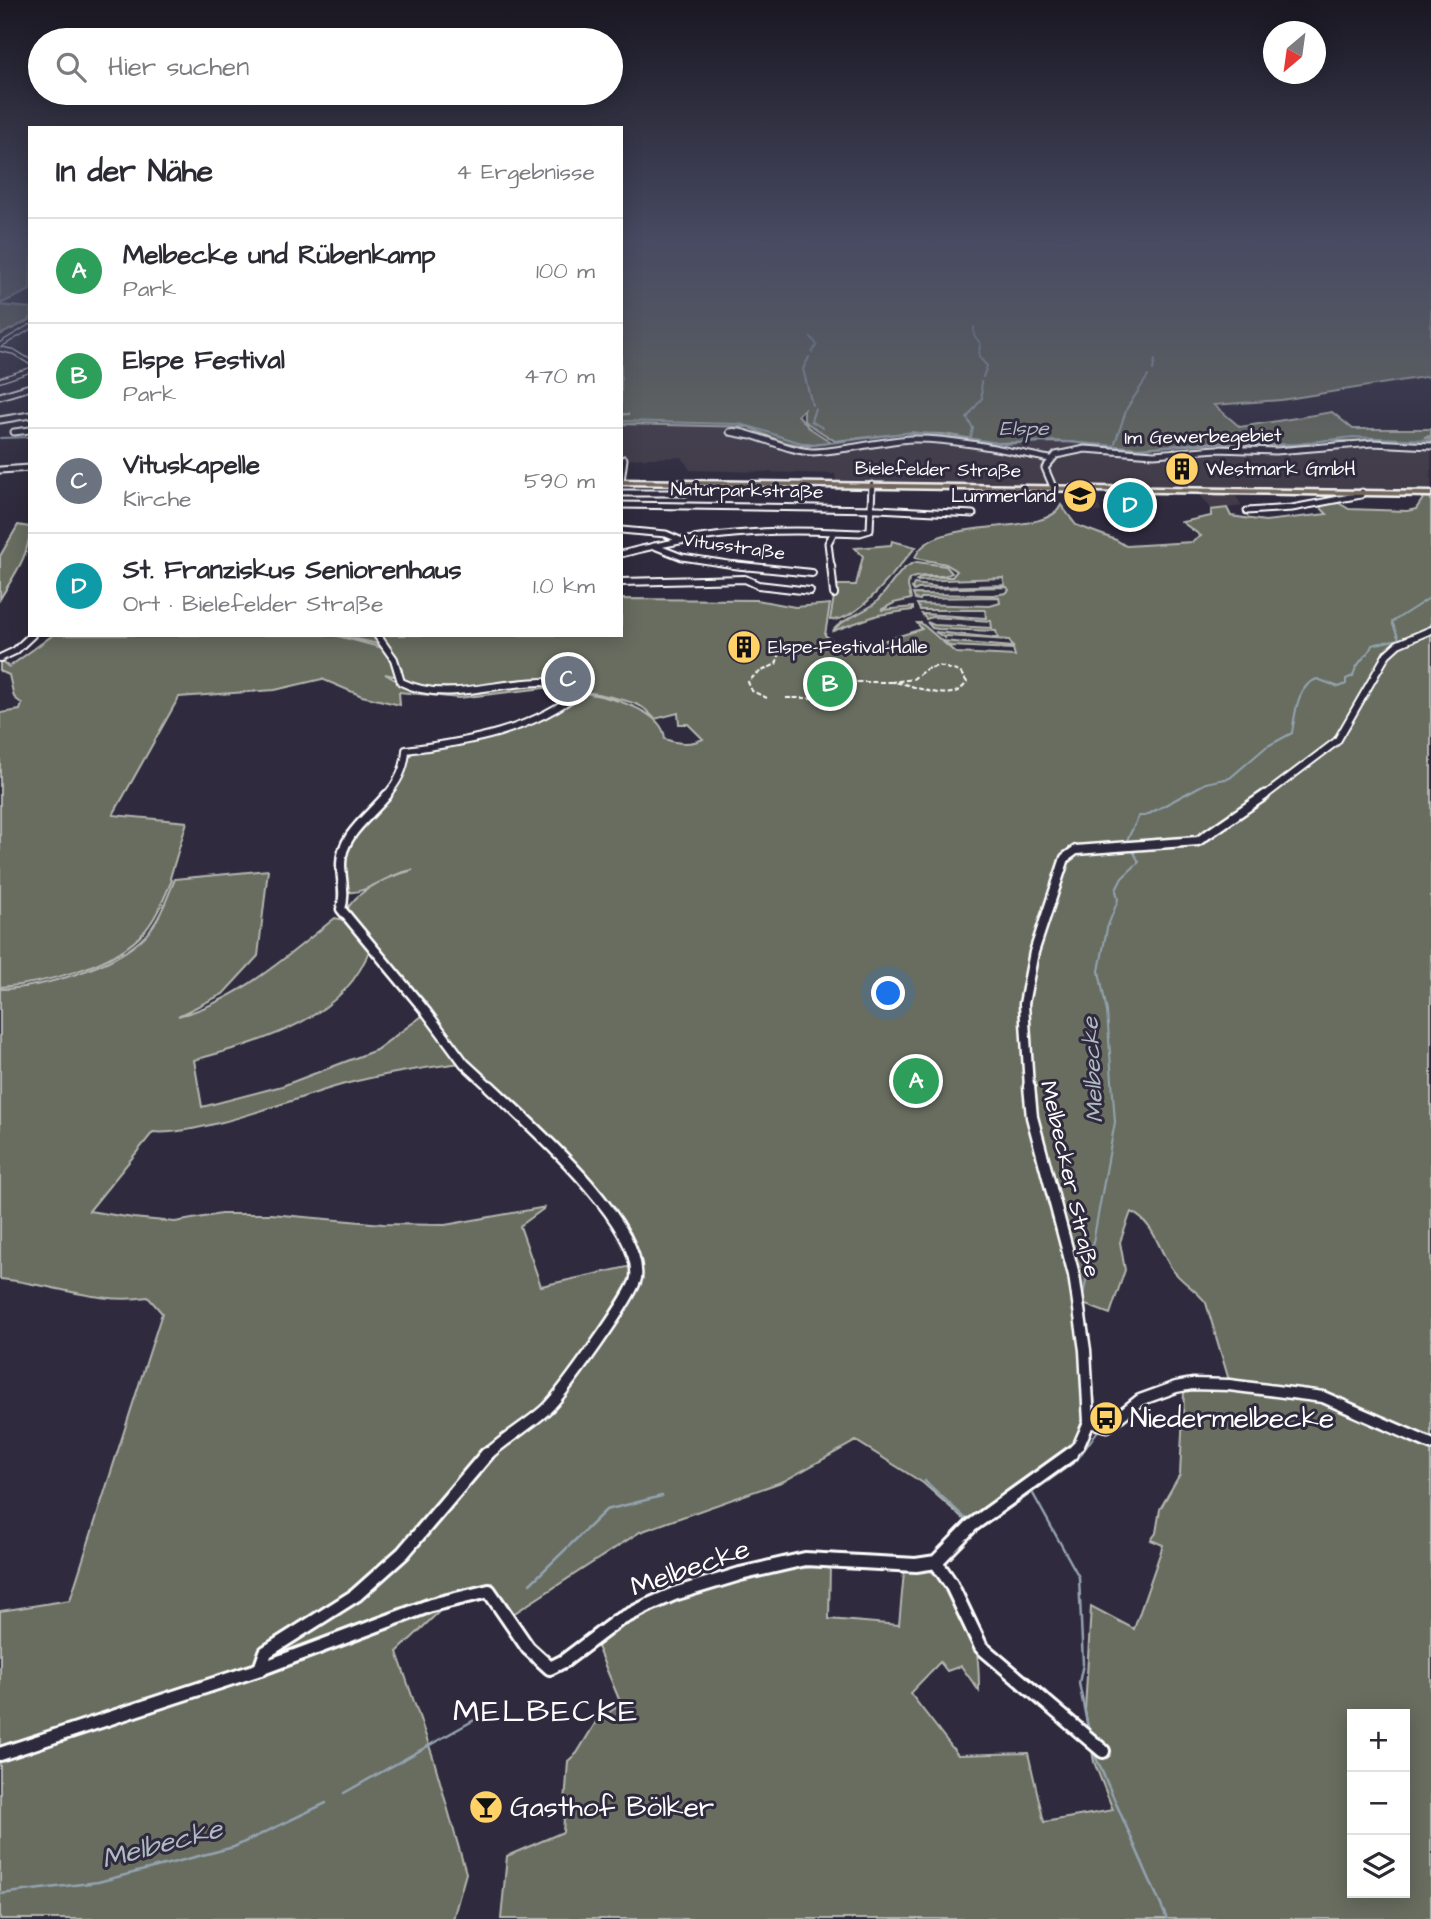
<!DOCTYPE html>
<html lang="de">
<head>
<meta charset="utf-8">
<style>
  :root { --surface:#fff; --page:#f7f7f7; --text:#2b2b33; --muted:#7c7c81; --line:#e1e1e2; --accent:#2563eb }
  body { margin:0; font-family:"Architects Daughter",sans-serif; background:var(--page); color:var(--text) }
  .controls { position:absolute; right:21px; bottom:21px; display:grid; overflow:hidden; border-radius:0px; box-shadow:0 4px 18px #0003 }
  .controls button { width:63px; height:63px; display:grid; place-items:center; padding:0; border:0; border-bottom:2px solid var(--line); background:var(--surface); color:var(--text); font:35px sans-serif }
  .compass { position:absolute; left:1263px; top:21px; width:63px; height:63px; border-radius:50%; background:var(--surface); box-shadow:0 4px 18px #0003; rotate:209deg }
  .you { position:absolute; left:889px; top:994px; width:24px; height:24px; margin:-18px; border:5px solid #fff; border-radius:50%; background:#1a73e8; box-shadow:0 0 0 10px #1a73e833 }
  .badge { display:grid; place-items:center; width:46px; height:46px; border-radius:50%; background:var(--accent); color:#fff; font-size:23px; font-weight:700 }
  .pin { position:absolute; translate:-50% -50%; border:4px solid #fff; box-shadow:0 2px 7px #0006 }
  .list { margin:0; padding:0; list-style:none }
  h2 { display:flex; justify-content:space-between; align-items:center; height:91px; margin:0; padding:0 28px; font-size:30px }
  h2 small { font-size:23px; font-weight:400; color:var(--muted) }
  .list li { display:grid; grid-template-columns:46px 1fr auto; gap:21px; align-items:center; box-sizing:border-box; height:105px; padding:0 28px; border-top:2px solid var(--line) }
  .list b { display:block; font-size:26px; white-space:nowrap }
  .list p { margin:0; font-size:23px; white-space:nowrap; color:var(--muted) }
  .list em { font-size:23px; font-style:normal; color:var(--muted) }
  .icon { flex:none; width:38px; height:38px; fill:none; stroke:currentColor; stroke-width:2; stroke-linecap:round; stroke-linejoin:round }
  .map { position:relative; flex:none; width:1431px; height:1919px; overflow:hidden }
  .search { position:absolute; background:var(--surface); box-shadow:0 4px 18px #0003; left:28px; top:28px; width:595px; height:77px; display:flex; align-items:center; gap:18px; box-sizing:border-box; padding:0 24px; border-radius:38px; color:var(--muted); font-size:26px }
  .panel { position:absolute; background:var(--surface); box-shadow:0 4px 18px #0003; left:28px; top:126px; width:595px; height:511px; border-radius:0px }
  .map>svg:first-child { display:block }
  .built { fill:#423a47 }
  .green { fill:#676d60; stroke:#b3b6b0; stroke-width:2; fill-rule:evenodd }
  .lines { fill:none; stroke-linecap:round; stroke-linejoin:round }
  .stream-far1 { stroke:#95a3b0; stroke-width:2 }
  .stream { stroke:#95a3b0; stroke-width:2.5 }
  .minor-far5-casing { stroke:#fff; stroke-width:6 }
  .minor-far4-casing { stroke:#fff; stroke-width:9 }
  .minor-far3-casing { stroke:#fff; stroke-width:10 }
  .minor-far2-casing { stroke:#fff; stroke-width:13 }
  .minor-far1-casing { stroke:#fff; stroke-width:15 }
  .minor-casing { stroke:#fff; stroke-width:18 }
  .major-casing { stroke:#fff; stroke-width:5 }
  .minor-far5 { stroke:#2f2a3d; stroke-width:3.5 }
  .minor-far4 { stroke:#2f2a3d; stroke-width:5 }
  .minor-far3 { stroke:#2f2a3d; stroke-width:6 }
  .minor-far2 { stroke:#2f2a3d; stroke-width:8 }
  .minor-far1 { stroke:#2f2a3d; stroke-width:10 }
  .minor { stroke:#2f2a3d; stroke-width:12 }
  .major { fill:#76695c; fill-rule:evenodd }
  .rail { stroke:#fff; stroke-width:2; stroke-dasharray:5 2.5; stroke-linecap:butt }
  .labels { text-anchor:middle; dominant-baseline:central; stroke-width:6; stroke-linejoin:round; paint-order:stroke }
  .far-street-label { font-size:19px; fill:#fff; stroke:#2f2a3d }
  .far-poi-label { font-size:19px; fill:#fff; stroke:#2f2a3d; text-anchor:start }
  .far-water-label { font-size:21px; font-style:italic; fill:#b0bac4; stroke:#2f2a3d }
  .street-label { font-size:23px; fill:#fff; stroke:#2f2a3d }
  .water-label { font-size:24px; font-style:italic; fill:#b0bac4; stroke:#2f2a3d }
  .near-poi-label { font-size:28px; fill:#fff; stroke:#2f2a3d; text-anchor:start }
  .near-street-label { font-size:28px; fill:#fff; stroke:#2f2a3d }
  .near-water-label { font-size:28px; font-style:italic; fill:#b0bac4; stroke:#2f2a3d }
  .near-quarter-label { font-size:32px; letter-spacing:2px; fill:#fff; stroke:#2f2a3d }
</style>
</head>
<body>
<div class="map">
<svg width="1431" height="1919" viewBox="0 0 1431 1919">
  <rect width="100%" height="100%" fill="#2f2a3d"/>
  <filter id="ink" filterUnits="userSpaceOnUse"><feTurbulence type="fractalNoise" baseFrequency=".0143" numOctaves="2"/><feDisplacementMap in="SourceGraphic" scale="14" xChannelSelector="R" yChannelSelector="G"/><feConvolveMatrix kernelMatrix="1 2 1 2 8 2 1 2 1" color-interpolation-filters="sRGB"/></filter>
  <g filter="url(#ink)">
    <!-- built -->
    <g class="built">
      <polygon points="621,424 749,427 781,442 808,446 904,433 943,434 997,443 1071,442 1121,449 1219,443 1237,446 1295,445 1327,440 1431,445 1431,491 1061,485 1046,481 1045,485 836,482 835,474 690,470 682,457 621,459"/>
      <polygon points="1063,491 1094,491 1101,512 1077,511 1066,502"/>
      <polygon points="1198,492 1234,493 1242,506 1211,510"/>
    </g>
    <!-- green -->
    <g class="green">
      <polygon points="0,240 30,240 30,290 0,304"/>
      <polygon points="621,240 1363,240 1357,246 1364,240 1431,240 1431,376 1281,400 1214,405 1240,427 1332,412 1353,429 1431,429 1431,436 1424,437 1431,438 1431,445 1327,440 1295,445 1237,446 1219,443 1121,449 1071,442 997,443 943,434 904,433 835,441 804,421 804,409 798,415 808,427 831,442 808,446 781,442 749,427 621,424 621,415 629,414 621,414"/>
      <polygon points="0,305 30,308 30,320 0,335"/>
      <path d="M 1424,497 L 1431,498 L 1431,1919 L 501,1919 L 507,1856 L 563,1832 L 568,1761 L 577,1753 L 596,1722 L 621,1704 L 595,1642 L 645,1609 L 763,1573 L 830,1565 L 829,1619 L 899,1625 L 904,1572 C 939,1551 968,1617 975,1643 C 979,1658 979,1675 979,1691 L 961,1666 L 947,1671 L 940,1662 L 910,1693 L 958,1755 L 1028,1753 L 1044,1822 L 1113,1810 L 1094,1762 L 1085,1710 L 1091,1606 L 1134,1629 L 1163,1545 L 1151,1540 L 1156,1533 L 1160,1509 L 1180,1474 L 1184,1392 L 1187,1388 L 1231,1387 L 1206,1303 C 1197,1290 1181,1282 1172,1269 C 1158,1249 1155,1223 1131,1212 L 1120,1242 L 1125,1270 L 1110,1314 L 1075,1301 C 1079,1329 1092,1407 1082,1431 C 1071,1458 1008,1496 983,1514 L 975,1514 L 967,1522 L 923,1483 L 856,1441 L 784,1481 L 640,1532 L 513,1614 C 503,1595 498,1587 476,1587 L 288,1654 L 0,1750 L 0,1611 L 70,1600 L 162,1313 L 148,1297 C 98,1305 49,1283 0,1279 L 0,989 C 42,988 115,967 145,936 C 160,920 167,898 175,879 L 268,870 L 258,956 L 223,994 L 178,1016 C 239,1001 288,955 335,918 L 349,921 L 370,948 C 346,1020 259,1042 194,1060 L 202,1107 L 282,1086 L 376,1050 L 425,1014 L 461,1063 C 422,1068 383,1074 345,1084 C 297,1097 198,1137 153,1132 L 89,1211 L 133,1218 L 175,1222 L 221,1214 L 271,1214 L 383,1224 L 445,1225 L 546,1207 L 520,1226 L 541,1286 L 632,1266 L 630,1293 L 550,1402 L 493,1454 L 533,1425 L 624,1311 L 637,1286 L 637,1258 L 602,1199 L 464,1063 L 346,912 C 356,889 391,876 413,870 C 390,872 365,895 348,892 L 345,886 L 345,849 L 405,770 L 409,757 L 413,752 L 456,745 L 563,707 L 582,693 C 605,695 664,710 665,739 C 678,744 690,745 703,739 L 688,724 L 679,724 L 678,713 L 655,719 C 651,715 647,710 642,707 C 632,701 584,689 576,693 L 561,686 L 459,698 L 399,692 L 400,705 L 362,696 L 322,679 L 275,690 L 179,697 L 113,815 L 187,822 L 170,878 L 172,880 C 164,898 157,917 144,932 C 115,966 43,984 0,987 L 0,713 L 20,710 L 22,704 L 14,697 L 9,675 L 0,671 L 0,660 L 9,667 L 53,635 L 334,635 L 383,648 L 389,655 L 396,673 L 394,676 L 385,674 C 417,696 455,689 492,687 L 419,687 L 401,679 L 402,670 L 386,646 L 340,635 L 621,635 L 621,599 L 757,600 L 795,607 L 830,604 L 825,635 L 847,652 L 922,629 L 917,623 L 921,623 L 956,653 L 1015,656 L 1013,649 L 950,646 L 943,641 L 1013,647 L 1009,640 L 946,636 L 945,638 L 935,632 L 998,638 L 996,631 L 938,629 L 932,628 L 927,622 L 934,625 L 992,628 L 991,621 L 932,617 L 926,619 L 922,614 L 986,618 L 985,610 L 920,610 L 917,604 L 990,606 L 1000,603 L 999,597 L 921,598 L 920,600 L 915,599 L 913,594 L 993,595 L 1006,593 L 1009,590 L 1007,587 L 918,589 L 914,591 L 912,588 L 914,584 L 939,587 L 1005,585 L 1003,578 L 915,581 L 922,577 L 952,577 L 957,571 L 946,564 L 915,558 C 931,513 1047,539 1061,505 L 1076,525 L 1116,540 L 1126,546 L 1192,542 L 1201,536 L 1182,522 L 1211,516 L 1211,510 L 1227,508 L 1231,516 L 1265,521 L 1327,514 L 1319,506 L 1337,502 L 1349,509 L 1407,511 L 1416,509 ZM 1352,1714 L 1405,1714 L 1405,1893 L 1352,1893 Z"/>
      <path d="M 18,525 L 30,527 C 30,555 14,575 0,599 L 0,556 Z"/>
      <path d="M 892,541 L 916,547 C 896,568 861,621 830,620 L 836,585 L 856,585 L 863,556 L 855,548 L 891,545 Z"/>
      <path d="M 917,562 L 946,566 L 952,573 C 940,580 923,572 909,579 L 908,586 L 911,599 L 894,603 L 881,610 L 913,607 L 913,610 L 878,615 L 833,631 C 838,621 863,613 874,604 C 888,593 899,565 917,562 Z"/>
      <polygon points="446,1605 397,1652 433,1757 466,1873 453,1919 0,1919 0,1758"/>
    </g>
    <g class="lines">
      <!-- stream-far1 -->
      <g class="stream-far1">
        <polyline points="0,242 22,240"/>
        <polyline points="974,327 974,335 980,343 979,357 987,366 983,377"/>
        <polyline points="811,337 817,345 812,352"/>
        <polyline points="809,357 803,369 812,405"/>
        <polyline points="1153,370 1155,360"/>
        <polyline points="815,408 811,421 823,428"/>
        <path d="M 621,421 L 738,424 C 765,428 788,443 815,445 L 912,432 L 1005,444 L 1055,441 L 1143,448 L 1212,442 L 1238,445 L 1299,444 L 1352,437 L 1431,440"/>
        <polyline points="971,437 973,428 967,418 982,398 981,382"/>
        <polyline points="0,438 30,437"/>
        <polyline points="1115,443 1127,408 1148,376"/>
        <path d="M 1126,842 L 1139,816 L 1145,816 L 1206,783 L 1230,778 L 1266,747 L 1292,733 C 1295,715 1297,685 1317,679 L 1339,687 L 1346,684 L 1346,679 L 1353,676 C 1357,659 1369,656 1372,645 L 1399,639 L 1392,622 L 1431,597"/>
        <polyline points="1083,1297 1115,1122 1107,1012 1099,971 1107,928 1118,900 1116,890 1122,878 1139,862 1133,851"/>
        <polyline points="1085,1312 1089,1343"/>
        <polyline points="1090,1356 1096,1414"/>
        <polyline points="1080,1456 1097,1432"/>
      </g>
      <!-- stream -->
      <g class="stream">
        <polyline points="925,1481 967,1520"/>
        <polyline points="1032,1492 1079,1577 1083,1664 1079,1683 1088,1728"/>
        <polyline points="986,1525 1076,1461 1081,1454"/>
        <polyline points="530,1584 606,1510 662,1496"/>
        <polyline points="1093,1751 1167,1919"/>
        <polyline points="344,1793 485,1714"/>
        <polyline points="0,1894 98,1882 234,1847 326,1803"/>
      </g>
      <!-- minor-far5 casing -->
      <g class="minor-far5-casing">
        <g id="minor-far5">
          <polyline points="0,345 30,327"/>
          <polyline points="0,349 14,352 30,362"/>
          <polyline points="0,380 30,370"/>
        </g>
      </g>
      <!-- minor-far4 casing -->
      <g class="minor-far4-casing">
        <g id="minor-far4">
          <polyline points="0,396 30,387"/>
          <polyline points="0,420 30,415"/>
          <polyline points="14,432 30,430"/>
          <path d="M 751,436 L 730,432 C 746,428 787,452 812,452 C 845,451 879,441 912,439 C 953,438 1010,451 1050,459"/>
          <polyline points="0,470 30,468"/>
          <polyline points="621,481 624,459"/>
          <polyline points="1053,487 1045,468 1056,455 1085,449 1154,454 1217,449 1276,451 1373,443 1431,446"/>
          <polyline points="621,493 685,493"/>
          <polyline points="621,505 878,509 973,514"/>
          <polyline points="1247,511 1292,508 1361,495 1362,492"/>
          <polyline points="621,530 666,534 680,540"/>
          <polyline points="654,546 682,557 748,567"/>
          <path d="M 621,554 C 692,535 761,528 834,532"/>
          <polyline points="831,567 828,543 834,532 860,533 870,530 872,485"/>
        </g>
      </g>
      <!-- minor-far3 casing -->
      <g class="minor-far3-casing">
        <g id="minor-far3">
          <polyline points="733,565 812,573"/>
          <polyline points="831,565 834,594"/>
          <polyline points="621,582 745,579 758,585 810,591"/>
          <path d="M 377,635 L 394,659 L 401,682 C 457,710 525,665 582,690 C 533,731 468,742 406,750 C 405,769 398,782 385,797"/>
          <polyline points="0,658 15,651 32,635"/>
          <polyline points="1263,797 1337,741 1387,654 1398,644 1431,630"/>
        </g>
      </g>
      <!-- minor-far2 casing -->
      <g class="minor-far2-casing">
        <g id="minor-far2">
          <path d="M 387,795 C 370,816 341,835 341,864 C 341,880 346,894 341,909 L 427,1013 L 464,1063 L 491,1088"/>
          <polyline points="1029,1088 1024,1004 1034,952 1065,858 1076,850 1198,841 1265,795"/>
        </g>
      </g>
      <!-- minor-far1 casing -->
      <g class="minor-far1-casing">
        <g id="minor-far1">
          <polyline points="1029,1086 1032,1117 1074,1275 1085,1350 1089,1422 1079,1445 1068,1456"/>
          <polyline points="1089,1422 1107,1426 1140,1400 1176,1387 1192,1384 1229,1385 1323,1397 1431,1444"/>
          <path d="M 486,1456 C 504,1439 527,1426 545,1410 C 560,1397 634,1294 636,1278 C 643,1223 527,1122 489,1086"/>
        </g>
      </g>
      <!-- minor casing -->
      <g class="minor-casing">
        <g id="minor">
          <polyline points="936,1562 951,1584 981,1647 1103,1751"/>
          <polyline points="260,1669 266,1652 356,1595 403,1553 487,1454"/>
          <polyline points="0,1754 260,1669 431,1605 489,1591 528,1648 550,1668 564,1661 617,1621 651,1604 674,1594 740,1574 805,1559 916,1565 936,1562 971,1526 1071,1454"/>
        </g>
      </g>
      <!-- major casing -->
      <g class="major-casing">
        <polygon id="major" points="621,480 1431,492 1431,496 621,484"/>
      </g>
      <!-- minor-far5 -->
      <use href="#minor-far5" class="minor-far5"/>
      <!-- minor-far4 -->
      <use href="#minor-far4" class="minor-far4"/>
      <!-- minor-far3 -->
      <use href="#minor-far3" class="minor-far3"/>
      <!-- minor-far2 -->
      <use href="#minor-far2" class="minor-far2"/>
      <!-- minor-far1 -->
      <use href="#minor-far1" class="minor-far1"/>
      <!-- minor -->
      <use href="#minor" class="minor"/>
      <!-- major -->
      <use href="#major" class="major"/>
      <!-- rail -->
      <g class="rail">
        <path d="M 939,666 L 960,672 L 967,682 C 951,707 917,684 892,682 L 913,679 L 926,669 Z"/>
        <polyline points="767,698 752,691 748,682 756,674 776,664 779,656 776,651"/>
        <polyline points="786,698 827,698 853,682 892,682"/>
      </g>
    </g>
  </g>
  <!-- sky -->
  <linearGradient id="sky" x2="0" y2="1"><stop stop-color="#1a1722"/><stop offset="0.47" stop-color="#474a62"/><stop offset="1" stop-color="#474a62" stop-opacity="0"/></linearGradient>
  <rect width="1431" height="509" fill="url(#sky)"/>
  <!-- icons -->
  <defs>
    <g id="building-disc" transform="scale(1.75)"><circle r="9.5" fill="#ffd166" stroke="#2f2a3d"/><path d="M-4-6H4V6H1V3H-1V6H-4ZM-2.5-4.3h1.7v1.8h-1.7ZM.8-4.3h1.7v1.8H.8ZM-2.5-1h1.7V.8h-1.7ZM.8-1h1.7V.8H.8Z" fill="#111"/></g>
    <g id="school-disc" transform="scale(1.75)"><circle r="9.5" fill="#ffd166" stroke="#2f2a3d"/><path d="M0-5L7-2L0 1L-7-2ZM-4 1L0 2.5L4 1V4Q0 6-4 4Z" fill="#111"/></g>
    <g id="bus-disc" transform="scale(1.75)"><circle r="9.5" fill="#ffd166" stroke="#2f2a3d"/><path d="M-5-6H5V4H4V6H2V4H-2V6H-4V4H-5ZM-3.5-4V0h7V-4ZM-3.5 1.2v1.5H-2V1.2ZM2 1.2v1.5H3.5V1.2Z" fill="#111"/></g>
    <g id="bar-disc" transform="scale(1.75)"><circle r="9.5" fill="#ffd166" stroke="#2f2a3d"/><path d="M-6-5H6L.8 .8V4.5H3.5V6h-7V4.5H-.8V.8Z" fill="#111"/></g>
  </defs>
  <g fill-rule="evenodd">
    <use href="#building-disc" x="1182" y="469"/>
    <use href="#school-disc" x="1080" y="496"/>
    <use href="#building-disc" x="744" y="647"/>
    <use href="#bus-disc" x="1106" y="1418"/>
    <use href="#bar-disc" x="486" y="1807"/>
  </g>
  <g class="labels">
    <!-- far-street labels -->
    <g class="far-street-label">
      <text transform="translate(1203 437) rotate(-1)">Im Gewerbegebiet</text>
      <text transform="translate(938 470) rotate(1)">Bielefelder Straße</text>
      <text transform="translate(747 491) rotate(1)">Naturparkstraße</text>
      <text transform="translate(734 547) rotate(8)">Vitusstraße</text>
    </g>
    <!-- far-poi labels -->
    <g class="far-poi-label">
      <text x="1206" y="469">Westmark GmbH</text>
      <text x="1056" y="496" text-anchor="end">Lummerland</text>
      <text x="768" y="647">Elspe-Festival-Halle</text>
    </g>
    <!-- far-water labels -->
    <g class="far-water-label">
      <text x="1024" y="428">Elspe</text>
    </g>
    <!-- street labels -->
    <g class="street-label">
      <text transform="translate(1070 1179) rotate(77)">Melbecker Straße</text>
    </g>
    <!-- water labels -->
    <g class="water-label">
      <text transform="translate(1093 1070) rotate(-93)">Melbecke</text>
    </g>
    <!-- near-poi labels -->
    <g class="near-poi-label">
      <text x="1130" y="1418">Niedermelbecke</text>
      <text x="510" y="1807">Gasthof Bölker</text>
    </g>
    <!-- near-street labels -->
    <g class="near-street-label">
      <text transform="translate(690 1568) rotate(-19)">Melbecke</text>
    </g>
    <!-- near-water labels -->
    <g class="near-water-label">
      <text transform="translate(162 1844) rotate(-15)">Melbecke</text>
    </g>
    <!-- near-quarter labels -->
    <g class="near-quarter-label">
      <text x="546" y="1711">MELBECKE</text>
    </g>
  </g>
</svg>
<div class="controls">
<button>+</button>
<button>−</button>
<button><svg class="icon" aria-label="layers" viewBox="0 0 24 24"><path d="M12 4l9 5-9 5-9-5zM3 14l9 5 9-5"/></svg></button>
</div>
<svg class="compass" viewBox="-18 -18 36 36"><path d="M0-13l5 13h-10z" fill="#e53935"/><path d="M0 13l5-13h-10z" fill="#7c7c81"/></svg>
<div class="you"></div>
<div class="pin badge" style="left:916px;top:1081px;background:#2e9e5b">A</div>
<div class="pin badge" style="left:830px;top:684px;background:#2e9e5b">B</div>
<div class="pin badge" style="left:568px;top:679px;background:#6b7280">C</div>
<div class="pin badge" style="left:1130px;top:505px;background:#0f9aa8">D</div>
<div class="search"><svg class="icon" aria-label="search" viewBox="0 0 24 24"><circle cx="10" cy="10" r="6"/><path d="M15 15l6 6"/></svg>Hier suchen</div>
<section class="panel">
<h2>In der Nähe<small>4 Ergebnisse</small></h2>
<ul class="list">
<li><span class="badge" style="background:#2e9e5b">A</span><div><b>Melbecke und Rübenkamp</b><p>Park</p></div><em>100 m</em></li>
<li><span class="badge" style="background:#2e9e5b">B</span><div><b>Elspe Festival</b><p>Park</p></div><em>470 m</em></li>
<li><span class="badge" style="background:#6b7280">C</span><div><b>Vituskapelle</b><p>Kirche</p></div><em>590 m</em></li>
<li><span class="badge" style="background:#0f9aa8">D</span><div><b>St. Franziskus Seniorenhaus</b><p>Ort · Bielefelder Straße</p></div><em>1.0 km</em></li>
</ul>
</section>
</div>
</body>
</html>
